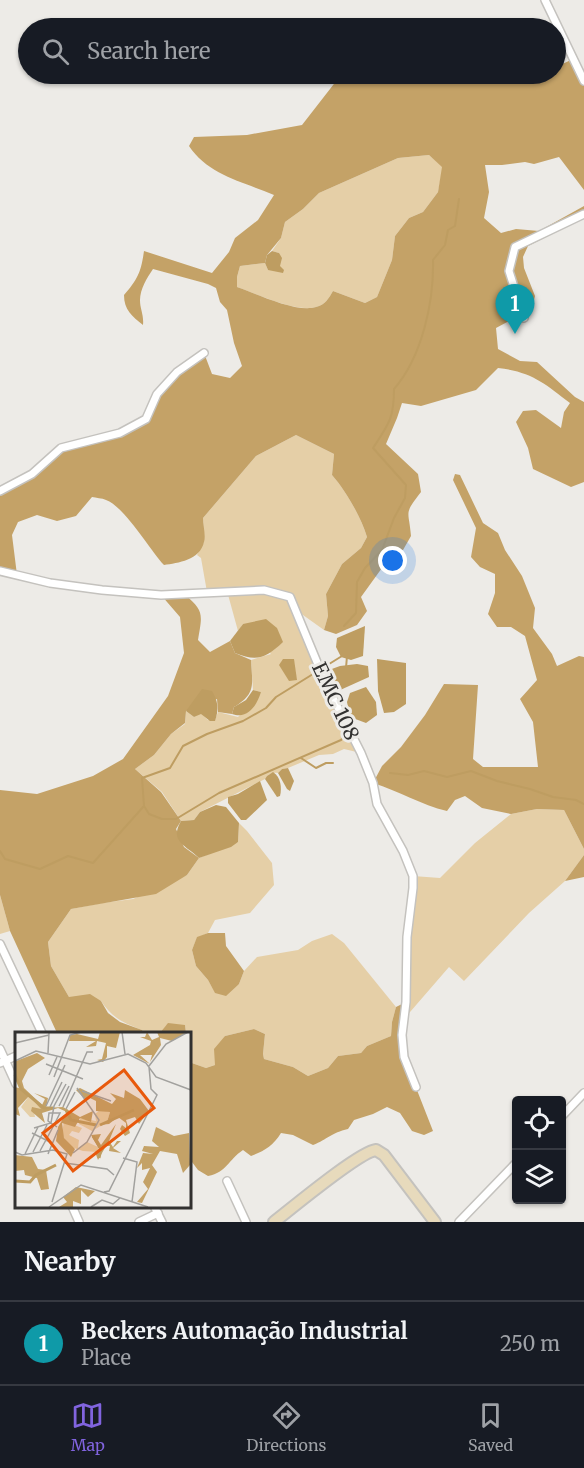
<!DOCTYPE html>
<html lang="en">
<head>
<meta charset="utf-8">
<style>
  :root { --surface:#171b24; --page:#242831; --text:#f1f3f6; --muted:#9ea1a6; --line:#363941; --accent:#8164df }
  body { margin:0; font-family:Merriweather,serif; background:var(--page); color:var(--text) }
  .controls { position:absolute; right:18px; bottom:18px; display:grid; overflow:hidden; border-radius:6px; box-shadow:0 2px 4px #0004 }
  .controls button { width:54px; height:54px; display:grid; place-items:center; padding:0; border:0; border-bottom:2px solid var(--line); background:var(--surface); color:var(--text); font:30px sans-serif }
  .you { position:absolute; left:393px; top:561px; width:21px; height:21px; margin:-15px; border:4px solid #fff; border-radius:50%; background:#1a73e8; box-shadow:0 0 0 9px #1a73e833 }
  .badge { display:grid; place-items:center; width:39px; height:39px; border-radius:50%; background:var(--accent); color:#fff; font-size:20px; font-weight:700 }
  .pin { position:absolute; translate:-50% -50px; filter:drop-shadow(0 2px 3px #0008) }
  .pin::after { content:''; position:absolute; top:32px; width:21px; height:18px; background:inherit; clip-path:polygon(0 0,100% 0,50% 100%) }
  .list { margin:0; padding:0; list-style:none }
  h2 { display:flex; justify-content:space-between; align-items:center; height:78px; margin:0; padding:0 24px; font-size:26px }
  h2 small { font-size:20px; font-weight:400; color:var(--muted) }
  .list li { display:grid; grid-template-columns:39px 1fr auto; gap:18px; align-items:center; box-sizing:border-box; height:84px; padding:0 24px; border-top:2px solid var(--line) }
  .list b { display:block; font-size:22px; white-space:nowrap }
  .list p { margin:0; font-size:20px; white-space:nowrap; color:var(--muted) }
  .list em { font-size:20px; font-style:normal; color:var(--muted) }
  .icon { flex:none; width:33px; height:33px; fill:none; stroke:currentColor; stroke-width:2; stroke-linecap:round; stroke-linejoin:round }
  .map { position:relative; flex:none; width:584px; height:1222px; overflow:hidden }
  .search { position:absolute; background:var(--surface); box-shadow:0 2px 4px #0004; left:18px; right:18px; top:18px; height:66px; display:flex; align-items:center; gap:15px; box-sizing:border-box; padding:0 21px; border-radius:33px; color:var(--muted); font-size:22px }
  .sheet { height:162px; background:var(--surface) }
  nav { display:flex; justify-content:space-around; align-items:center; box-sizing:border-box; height:84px; border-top:2px solid var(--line); background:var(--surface); font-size:16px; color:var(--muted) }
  nav a { display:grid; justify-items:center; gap:3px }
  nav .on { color:var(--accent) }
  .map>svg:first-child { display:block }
  .green { fill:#e5cfa7 }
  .forest { fill:#c4a267; fill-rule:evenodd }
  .water { fill:#be9d61 }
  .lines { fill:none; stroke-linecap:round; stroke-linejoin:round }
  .stream { stroke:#be9d61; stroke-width:2 }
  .street-casing { stroke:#c4c2be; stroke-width:10 }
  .secondary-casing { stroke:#c4c2be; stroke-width:14 }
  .street { stroke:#fff; stroke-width:7 }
  .secondary { stroke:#e7dabc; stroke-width:10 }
  .labels { text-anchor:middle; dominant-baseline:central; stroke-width:6; stroke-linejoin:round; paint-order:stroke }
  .street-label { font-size:20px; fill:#323130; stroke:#edebe7 }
  .inset-river { fill:none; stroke:#be9d61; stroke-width:3 }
  .inset-road { fill:none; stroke:#a2a19e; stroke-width:1.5 }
  .view { fill:#e8590c; fill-opacity:0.15; stroke:#e8590c; stroke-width:3 }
  .inset-edge { fill:none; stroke:#323130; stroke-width:3 }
</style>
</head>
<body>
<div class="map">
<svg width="584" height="1222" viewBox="0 0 584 1222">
  <rect width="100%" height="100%" fill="#edebe7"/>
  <!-- green -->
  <g class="green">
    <path d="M 429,155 L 443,167 L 438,192 L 423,212 L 409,218 L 395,236 L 392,260 L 377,297 L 365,303 L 333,291 C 329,298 325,305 316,307 C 296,313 257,294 237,287 L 237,277 L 240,266 L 265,263 L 268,270 L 279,266 L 279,253 L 272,251 L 281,238 L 285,222 L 303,209 L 319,193 L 398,158 Z"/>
    <path d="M 296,435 L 334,454 L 332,475 C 346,491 361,517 367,537 L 361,548 L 342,564 L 326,594 L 328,616 L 324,630 L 296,610 L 361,753 L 344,749 L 333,754 L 319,755 L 288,768 L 282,769 L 278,773 C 272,772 268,774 265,779 L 200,812 L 194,820 L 181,821 L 162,792 L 135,769 L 154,755 L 171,734 L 185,724 L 186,711 L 194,717 L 201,713 L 208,720 L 215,720 L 218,712 L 238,717 L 261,692 L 253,690 L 251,660 L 271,654 L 243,624 L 238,631 L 227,591 L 207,592 L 201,558 L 197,555 L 204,542 L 203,518 L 256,456 Z"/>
    <polygon points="537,809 564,810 584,849 584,855 565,881 529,913 464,981 449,967 404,1019 413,876 440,878 475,843 511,814"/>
    <path d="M 239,823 L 247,831 L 272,863 L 274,885 L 250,913 L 215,920 L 208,933 L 197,938 L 192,950 L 196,966 L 208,980 L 215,992 L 239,984 L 244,971 L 257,957 L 298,950 L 312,941 L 332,934 L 344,943 L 396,1007 L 392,1022 L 391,1036 L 367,1046 L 361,1053 L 338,1056 L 328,1068 L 308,1076 L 293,1067 L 264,1059 L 263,1054 L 265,1034 L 254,1029 L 225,1036 L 215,1065 L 206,1068 L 189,1062 L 189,1033 L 186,1033 L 185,1025 L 160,1033 L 144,1033 L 142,1030 C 124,1023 112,1018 101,1001 L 69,997 L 51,966 L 48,942 L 71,909 L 102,903 L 133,899 L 187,875 L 199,858 L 238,842 Z"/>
    <polygon points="0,895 10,931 0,934"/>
  </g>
  <!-- forest -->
  <g class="forest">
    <path d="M 573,59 L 584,81 L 584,190 L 559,157 L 534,164 L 525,162 L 502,165 L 485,165 L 489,192 L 484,218 L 501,233 L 516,229 L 539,231 L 584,206 L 584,214 L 568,221 L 558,231 L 528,246 L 523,257 L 524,268 L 535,296 L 530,316 L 511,320 L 496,328 L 498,349 L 520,361 L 537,362 L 575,397 L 584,402 L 584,482 L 571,487 L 533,469 L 528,448 L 516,422 L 523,411 L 536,410 L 561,428 L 564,412 L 570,403 C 544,383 532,372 498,368 L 476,390 L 421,406 L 402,403 L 397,418 L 386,444 L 418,474 L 421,492 C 403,515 409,510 411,536 L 403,550 L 387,561 L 361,597 L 367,611 L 357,625 L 336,634 L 324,630 L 328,616 L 326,594 L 342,564 L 361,548 L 367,537 C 361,517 346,491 332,475 L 334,454 L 296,435 L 256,456 L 203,518 C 203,525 206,536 204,542 C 200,560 178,563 164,565 C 149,549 125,507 106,500 C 102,498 96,498 92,497 L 76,516 L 57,521 L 37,515 L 18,522 L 12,535 L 17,575 L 0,571 L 0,491 L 32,474 L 61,448 L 120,433 L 146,419 L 157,394 L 177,372 L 204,353 L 212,374 L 230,378 L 242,366 L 234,343 L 227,310 L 220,302 L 216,288 L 208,284 L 153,269 C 147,278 140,289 140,300 C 140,309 144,315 143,325 C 132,316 124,310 124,295 C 138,279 141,272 144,251 L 212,273 L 229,252 L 235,238 L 258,220 L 274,195 C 244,182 208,175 189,146 L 194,137 L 247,135 L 302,125 L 337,80 L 353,74 L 556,74 L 556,67 ZM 429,155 L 442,167 L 438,192 L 423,212 L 409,218 L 395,236 L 392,260 L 377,297 L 365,303 L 333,291 C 329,298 325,305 316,307 C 296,313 258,294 237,287 L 237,277 L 240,266 L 265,263 L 267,255 L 281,238 L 285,222 L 303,209 L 319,193 L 398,158 Z"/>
    <path d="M 455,474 L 460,475 L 483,523 L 498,533 L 505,550 L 522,576 L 535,608 L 533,628 L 552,654 L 557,666 L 579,656 L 584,657 L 584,849 L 564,810 L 537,809 L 511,814 L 482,808 L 465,796 L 455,800 L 447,811 C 421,805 399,791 373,783 L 382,766 L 401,747 L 425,715 L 444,684 L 478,685 L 473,759 L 483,767 L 538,767 L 533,722 L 520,699 L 537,680 L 525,636 L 511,627 L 497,627 L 488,614 L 495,593 L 495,574 L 480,567 L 471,557 L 476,528 L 453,480 Z"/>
    <path d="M 184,594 C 205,611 202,615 198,640 L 210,652 L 230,641 L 235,653 L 251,660 C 252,684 257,693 234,707 L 232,714 L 218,712 L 217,699 L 186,711 L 185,723 L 171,734 L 154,755 L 135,769 L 161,792 L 181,821 L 176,829 L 184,847 L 199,858 L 187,875 L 156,894 L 71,909 L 48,942 L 51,966 L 69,997 L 90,994 L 101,1001 L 108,1013 L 120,1022 L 142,1030 L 144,1033 L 57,1033 L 10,931 L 0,895 L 0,790 L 37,794 L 93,776 L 123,759 L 168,696 L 184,653 L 180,617 L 161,595 Z"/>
    <polygon points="584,855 584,877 565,881"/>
    <polygon points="208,933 225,933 226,946 244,971 239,984 226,996 215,993 208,980 196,966 192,950 197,937"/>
    <path d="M 406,1002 L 404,1057 L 433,1131 L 424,1135 L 412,1131 L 400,1113 L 387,1107 L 373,1114 L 354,1120 L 348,1129 C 331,1133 328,1139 313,1145 L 293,1135 L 281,1133 C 273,1146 264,1151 251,1156 L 243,1150 C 228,1160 227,1172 208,1176 L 198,1170 L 189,1158 L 189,1062 L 206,1068 L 215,1065 L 214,1049 L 225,1036 L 254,1029 L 265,1034 L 263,1054 L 264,1059 L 293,1067 L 308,1076 L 328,1068 L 338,1056 L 361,1053 L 367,1046 L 391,1036 L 392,1022 L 396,1007 Z"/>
    <polygon points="168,1023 185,1025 186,1033 160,1033"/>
  </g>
  <!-- water -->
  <g class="water">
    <polygon points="272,251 279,253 282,258 280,266 284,270 283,273 268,270 265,263 267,255"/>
    <path d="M 266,619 L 277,628 L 283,642 C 266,658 257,662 235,653 L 230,641 L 243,624 Z"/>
    <polygon points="365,626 363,656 351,660 341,657 336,647 337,638"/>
    <polygon points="283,659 294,659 297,680 289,681 279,665"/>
    <polygon points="377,659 406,663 406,704 394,712 384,713 378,691"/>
    <polygon points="357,664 368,666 369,677 338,691 331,687 329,670 340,666"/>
    <polygon points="366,687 376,702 377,715 366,723 350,717 347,702 350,693"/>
    <path d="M 202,689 L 212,691 C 218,701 219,709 215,721 L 210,721 L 201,714 L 194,717 L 186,711 Z"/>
    <path d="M 253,690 L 261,692 C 257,705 248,720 232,714 L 234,707 L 246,700 Z"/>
    <polygon points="288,768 294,781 290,791 287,789 278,773 282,769"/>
    <path d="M 273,772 C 281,777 282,788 280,796 L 277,797 L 265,779 L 267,776 Z"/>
    <polygon points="260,781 267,800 246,820 241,820 228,803 228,797 238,794"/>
    <path d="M 216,805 L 226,807 L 239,823 L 238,842 L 231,847 L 199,858 C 186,845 169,842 181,821 L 194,820 L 200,812 Z"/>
  </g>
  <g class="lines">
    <!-- stream -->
    <g class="stream">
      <path d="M 344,626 L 356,613 L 357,582 L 365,568 L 382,550 L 394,518 L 405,498 L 406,485 L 373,448 C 389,424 394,418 394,389 C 422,357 434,302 433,260 L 445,245 L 448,230 L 455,226 L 459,199"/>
      <polyline points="346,668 347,656"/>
      <polyline points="301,758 316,768 326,763 333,763"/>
      <polyline points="390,773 408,775 424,771 447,777 471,771 497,781 530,789 553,797 576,800 584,804"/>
      <polyline points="144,806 149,814 162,819 176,819 219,793 341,740 348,732"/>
      <polyline points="0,851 5,859 40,869 68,856 93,863 144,806 142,778 170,768 183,746 207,734 243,721 266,708 276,697 342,656"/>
    </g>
    <!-- street casing -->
    <g class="street-casing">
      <g id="street">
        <polyline points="545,0 584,81"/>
        <polyline points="524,318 509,271 515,247 584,214"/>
        <polyline points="0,491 32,474 61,448 120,433 146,419 157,394 177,372 204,353"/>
        <polyline points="0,571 50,583 102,590 161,595 264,590 290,597 326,684 361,753 373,783 377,804 403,851 413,876 413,888 407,937 406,1002 402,1035 404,1057 416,1087"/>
        <polyline points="0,944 42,1033"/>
        <polyline points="0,1049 16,1084"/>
        <polyline points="0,1063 16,1056"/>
        <polyline points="562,1116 584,1093"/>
        <polyline points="227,1181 246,1222"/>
        <polyline points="72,1206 79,1222"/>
        <polyline points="154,1206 162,1222"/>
        <polyline points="139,1222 158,1213"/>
        <polyline points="459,1222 516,1163"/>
      </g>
    </g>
    <!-- secondary casing -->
    <g class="secondary-casing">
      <path id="secondary" d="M 274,1222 C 292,1208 359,1152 376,1150 L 384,1155 L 435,1222"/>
    </g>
    <!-- street -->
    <use href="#street" class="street"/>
    <!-- secondary -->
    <use href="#secondary" class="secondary"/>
  </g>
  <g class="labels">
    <!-- street labels -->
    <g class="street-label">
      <text transform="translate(336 701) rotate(65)">EMC 108</text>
    </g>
  </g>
  <!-- overview -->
  <g transform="translate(15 1032)">
    <rect width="176" height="176" fill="#edebe7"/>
    <path d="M 14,64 L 27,77 L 19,80 L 20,85 L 15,85 L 6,75 ZM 85,78 L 95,80 L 92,90 L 77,99 L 64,92 L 65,86 L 81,89 L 80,82 ZM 49,89 L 67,96 L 64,101 L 57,99 L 54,103 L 64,108 L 63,116 L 72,110 L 83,115 L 83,120 L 68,119 L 53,114 L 47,102 Z" fill="#e5cfa7"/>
    <path d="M 85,0 L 105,0 L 101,16 L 92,14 L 92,25 L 88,30 L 82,28 L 87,27 L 91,11 L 82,9 L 81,14 L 71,15 L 81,9 L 54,9 L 55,3 L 62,2 L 83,7 ZM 132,0 L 137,8 L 144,5 L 142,0 L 173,0 L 157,9 L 145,6 L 146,13 L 135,30 L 137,23 L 125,23 L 135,32 L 118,23 L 135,13 L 136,9 L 125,5 L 130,5 ZM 22,21 L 30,26 L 13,37 L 7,49 L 9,56 L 27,73 L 30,67 L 19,61 L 33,66 L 31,76 L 48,75 L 65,85 L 78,79 L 76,90 L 65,86 L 60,95 L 47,91 L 49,106 L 60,117 L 56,125 L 41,109 L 43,95 L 52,80 L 43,76 L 27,81 L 30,91 L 16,79 L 17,75 L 26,77 L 14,64 L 3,76 L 5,84 L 0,82 L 0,55 L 7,57 L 0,45 L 1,29 ZM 65,56 L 97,72 L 101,67 L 95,61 L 109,66 L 110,58 L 125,67 L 134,79 L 124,92 L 120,85 L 111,88 L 115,101 L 110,104 L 105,97 L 107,93 L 111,96 L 111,91 L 103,85 L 94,92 L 84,93 L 92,90 L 95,80 L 81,79 L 81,69 L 75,66 L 71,68 L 61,58 ZM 101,92 L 94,109 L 98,115 L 102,109 L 106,109 L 98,116 L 106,121 L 94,119 L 95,114 L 91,114 L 83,128 L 80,120 L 84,117 L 76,103 L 86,102 L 83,108 L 86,113 ZM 141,95 L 159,104 L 174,101 L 175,133 L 168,141 L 162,122 L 145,119 L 137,133 L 142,140 L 127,171 L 122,170 L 133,157 L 128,150 L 135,136 L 127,138 L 127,131 L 122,136 L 128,121 L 138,122 L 127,119 L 129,114 L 144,115 L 137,109 ZM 0,123 L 17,125 L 23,137 L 31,138 L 34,157 L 26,158 L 22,146 L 10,143 L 9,138 L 0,139 ZM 61,155 L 80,159 L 73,165 L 66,158 L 66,172 L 58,169 L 58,175 L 44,175 L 52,170 L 48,165 Z" fill="#c4a267"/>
    <path class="inset-river" d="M 0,43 L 6,57 L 29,76 L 38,76M 51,78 L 56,88 L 81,93M 85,93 L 119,78M 78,104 L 86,117 L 84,126M 0,149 L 15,150 L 21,143 L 41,133"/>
    <path class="inset-road" d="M 107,0 L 110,22M 0,11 L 34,3M 33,21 L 34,1M 0,29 L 21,19 L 75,32 L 113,22 L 131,31 L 141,45 L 176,58M 31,32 L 68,47M 134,34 L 151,12 L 173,0M 34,43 L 42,25M 39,45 L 55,3 L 66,0M 67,59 L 96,69M 31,74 L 50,33M 44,74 L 54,54M 35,75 L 47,50M 48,75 L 72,20 L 78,20M 51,77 L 60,60M 19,96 L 36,91 L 39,74 L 51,52M 17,101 L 37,111M 25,119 L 39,93 L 45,81 L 34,81 L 33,89 L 36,91 L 37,92 L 39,93 L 42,95M 0,120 L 7,123 L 38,118 L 52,122 L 37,170M 18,120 L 32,93M 58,121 L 72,110 L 84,88 L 62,56M 10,122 L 23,95M 33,122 L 43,98M 108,126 L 122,130 L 117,170M 50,131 L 92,137 L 99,143M 89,160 L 94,159 L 142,63 L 136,57 L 134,35M 34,175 L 66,153 L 133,175M 76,175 L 87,168 L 98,172 L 105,166"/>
    <path class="view" d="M 109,38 L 139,76 L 58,139 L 28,101 Z"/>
    <rect width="176" height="176" class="inset-edge"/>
  </g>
</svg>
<div class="controls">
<button><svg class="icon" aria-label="locate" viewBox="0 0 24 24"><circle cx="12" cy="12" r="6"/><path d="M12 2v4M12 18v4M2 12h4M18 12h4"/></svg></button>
<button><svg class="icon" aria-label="layers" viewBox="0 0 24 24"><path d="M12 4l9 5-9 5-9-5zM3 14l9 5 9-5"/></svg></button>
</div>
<div class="you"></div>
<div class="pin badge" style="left:515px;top:334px;background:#0f9aa8">1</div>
<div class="search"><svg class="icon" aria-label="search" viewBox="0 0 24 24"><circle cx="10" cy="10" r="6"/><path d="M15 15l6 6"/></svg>Search here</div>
</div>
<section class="sheet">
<h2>Nearby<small></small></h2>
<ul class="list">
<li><span class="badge" style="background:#0f9aa8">1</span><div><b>Beckers Automação Industrial</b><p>Place</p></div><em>250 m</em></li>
</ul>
</section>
<nav>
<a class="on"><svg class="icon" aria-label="map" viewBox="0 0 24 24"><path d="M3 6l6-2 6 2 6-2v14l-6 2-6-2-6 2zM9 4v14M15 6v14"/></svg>Map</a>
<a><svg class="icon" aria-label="directions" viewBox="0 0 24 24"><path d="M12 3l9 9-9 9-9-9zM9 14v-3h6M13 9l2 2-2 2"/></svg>Directions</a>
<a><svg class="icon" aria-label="saved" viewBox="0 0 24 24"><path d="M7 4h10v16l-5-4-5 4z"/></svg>Saved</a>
</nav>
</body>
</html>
